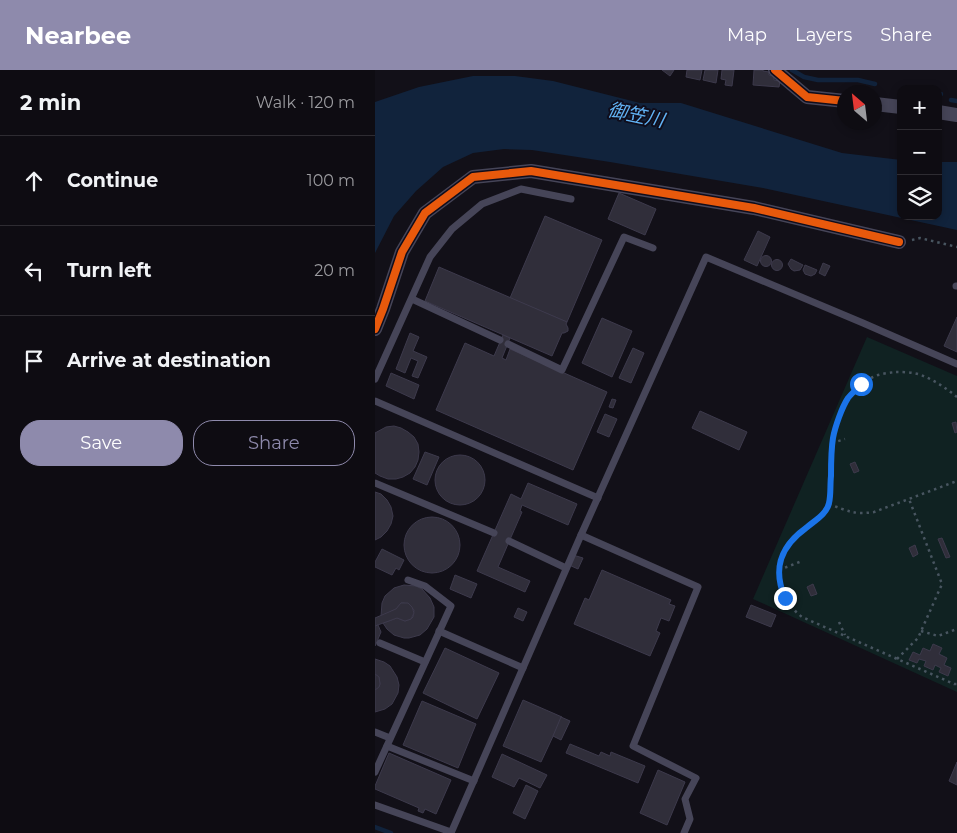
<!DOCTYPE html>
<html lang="en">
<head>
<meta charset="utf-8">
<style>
  :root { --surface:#0e0c12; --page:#1c1a20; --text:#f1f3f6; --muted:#9b9b9f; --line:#2e2c32; --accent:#8e8aac }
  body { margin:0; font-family:Montserrat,"Noto Sans JP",sans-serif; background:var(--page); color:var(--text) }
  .controls { position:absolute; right:15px; top:15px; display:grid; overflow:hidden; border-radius:10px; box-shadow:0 2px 8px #0003 }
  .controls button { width:45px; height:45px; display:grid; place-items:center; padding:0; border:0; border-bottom:1px solid var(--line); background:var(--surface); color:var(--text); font:25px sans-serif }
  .compass { position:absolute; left:462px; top:15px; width:45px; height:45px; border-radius:50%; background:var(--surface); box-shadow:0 2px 8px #0003; rotate:332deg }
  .stop { position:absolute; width:15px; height:15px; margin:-11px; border:4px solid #1a73e8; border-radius:50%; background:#fff }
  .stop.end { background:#1a73e8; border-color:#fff; box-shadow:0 1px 5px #0008 }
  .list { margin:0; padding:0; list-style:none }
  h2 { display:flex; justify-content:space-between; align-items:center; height:65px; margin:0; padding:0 20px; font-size:21px }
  h2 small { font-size:16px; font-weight:400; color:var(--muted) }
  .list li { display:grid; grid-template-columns:32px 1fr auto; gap:15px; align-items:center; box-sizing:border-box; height:90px; padding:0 20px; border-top:1px solid var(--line) }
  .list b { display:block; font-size:19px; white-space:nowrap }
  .list em { font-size:16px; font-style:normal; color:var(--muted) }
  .actions { display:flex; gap:10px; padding:15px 20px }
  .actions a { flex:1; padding:11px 0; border:1px solid var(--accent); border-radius:20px; text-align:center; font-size:18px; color:var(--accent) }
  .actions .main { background:var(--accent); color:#fff }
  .icon { flex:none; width:28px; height:28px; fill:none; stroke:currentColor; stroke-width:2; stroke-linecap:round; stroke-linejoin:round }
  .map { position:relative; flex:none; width:582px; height:763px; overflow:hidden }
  header { display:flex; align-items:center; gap:30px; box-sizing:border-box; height:70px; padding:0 25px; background:var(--accent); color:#fff }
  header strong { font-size:24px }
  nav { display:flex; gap:28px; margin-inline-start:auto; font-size:18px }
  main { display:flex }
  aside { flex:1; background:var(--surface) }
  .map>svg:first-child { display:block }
  .green { fill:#102222 }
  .water { fill:#11233c }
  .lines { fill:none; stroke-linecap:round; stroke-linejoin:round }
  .stream { stroke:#11233c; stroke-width:4.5 }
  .building { fill:#302e3a; stroke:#3d3a4c }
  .path { stroke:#485560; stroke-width:2.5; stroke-dasharray:2.5 4; stroke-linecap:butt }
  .service { stroke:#464558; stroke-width:7 }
  .minor { stroke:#464558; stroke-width:14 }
  .cycleway-casing { stroke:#0f0d1c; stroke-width:11 }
  .cycleway { stroke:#e8590c; stroke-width:8 }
  .route { stroke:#1a73e8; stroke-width:6 }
  .labels { text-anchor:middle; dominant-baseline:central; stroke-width:4; stroke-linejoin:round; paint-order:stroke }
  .water-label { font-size:19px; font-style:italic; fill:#61b2f4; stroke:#0f0d1c }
</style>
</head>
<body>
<header>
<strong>Nearbee</strong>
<nav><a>Map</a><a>Layers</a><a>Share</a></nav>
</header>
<main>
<aside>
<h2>2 min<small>Walk · 120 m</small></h2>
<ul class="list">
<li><svg class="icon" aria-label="ahead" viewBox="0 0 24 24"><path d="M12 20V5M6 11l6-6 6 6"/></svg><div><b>Continue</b></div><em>100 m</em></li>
<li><svg class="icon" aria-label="left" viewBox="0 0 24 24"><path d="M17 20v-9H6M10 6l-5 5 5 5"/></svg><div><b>Turn left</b></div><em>20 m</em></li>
<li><svg class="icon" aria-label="arrive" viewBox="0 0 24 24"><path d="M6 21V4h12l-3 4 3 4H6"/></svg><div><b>Arrive at destination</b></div></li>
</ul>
<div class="actions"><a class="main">Save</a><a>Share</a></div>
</aside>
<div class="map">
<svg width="582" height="763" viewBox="0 0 582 763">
  <rect width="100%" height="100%" fill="#121018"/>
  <!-- green -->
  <polygon class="green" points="492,267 582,306 582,622 378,529"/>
  <!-- water -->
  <polygon class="water" points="98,6 140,6 178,11 265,33 306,33 467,83 526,90 526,146 563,146 563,92 582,92 582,160 388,118 235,92 157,80 129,79 98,83 68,97 41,121 19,146 0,183 0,32 44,17"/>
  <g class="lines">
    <!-- stream -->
    <g class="stream">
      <polyline points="417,0 429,7 443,10 483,10 500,14"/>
      <polyline points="563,24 566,24"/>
      <polyline points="576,30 582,31"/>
      <polyline points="0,757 16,763"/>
    </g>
  </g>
  <!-- building -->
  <g class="building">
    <polygon points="287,0 299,0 295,6"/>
    <polygon points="312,0 327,0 325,10 311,7"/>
    <polygon points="330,0 343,0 341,13 328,10"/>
    <polygon points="347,0 359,0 357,16 350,15 351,10 346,9"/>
    <polygon points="379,0 388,0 388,1 394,2 394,5 399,6 399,10 405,11 404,17 378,15"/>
    <polygon points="244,123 281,139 270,165 233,149"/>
    <polygon points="170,146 227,170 192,252 135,228"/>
    <polygon points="383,161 395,167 382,196 369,190"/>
    <circle cx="391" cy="191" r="5.5"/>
    <polygon points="416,189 428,195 425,200 419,201 416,199 413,194"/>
    <circle cx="402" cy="195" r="5.5"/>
    <polygon points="448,193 455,196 450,206 444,203"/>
    <polygon points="430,195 442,200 440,204 436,206 430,204 428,200"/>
    <polygon points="64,197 192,252 191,254 193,258 193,261 189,263 187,263 177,286 50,231"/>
    <polygon points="582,247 582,282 569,276"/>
    <polygon points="227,248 257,261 237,307 207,293"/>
    <polygon points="35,263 44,267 38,281 52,287 43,308 37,306 43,291 36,288 30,303 21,299"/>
    <polygon points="128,265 135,268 127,288 131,290 135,279 232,322 198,400 61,340 90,273 119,286"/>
    <polygon points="258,278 269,283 256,313 244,308"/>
    <polygon points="16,303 44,315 39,329 11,316"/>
    <polygon points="237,329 241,330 238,338 234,337"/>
    <polygon points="325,341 372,362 364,380 317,358"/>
    <polygon points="230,344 242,349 234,367 222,362"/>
    <polygon points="581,352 582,362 580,363 577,353"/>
    <polygon points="19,356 26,358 33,362 39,367 43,374 44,382 43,390 40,397 35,403 28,407 21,409 13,409 5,406 0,403 0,363 11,357"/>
    <polygon points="50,382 64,387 52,415 38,409"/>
    <circle cx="85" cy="410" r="25"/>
    <polygon points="480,392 484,401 479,403 475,394"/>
    <polygon points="153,413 202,434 193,455 147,435 145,441 147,442 123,497 155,511 150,522 102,501 136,424 146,429"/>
    <polygon points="0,422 6,424 12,430 16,437 18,446 16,454 12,461 6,467 0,470"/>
    <circle cx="57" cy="475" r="28"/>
    <polygon points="567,468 575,487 571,488 563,469"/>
    <polygon points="540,475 543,484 538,487 534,478"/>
    <polygon points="7,479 29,490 24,500 21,498 17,505 0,497 0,492"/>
    <polygon points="198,485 208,488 203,499 194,495"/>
    <polygon points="227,500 296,530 294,534 300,536 294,551 286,548 281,561 285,563 275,586 199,554 210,528 214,530"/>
    <polygon points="80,505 102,514 96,528 75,519"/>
    <polygon points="438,514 442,524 436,526 432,517"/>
    <polygon points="29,515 41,516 47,519 55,528 59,537 59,547 52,559 45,565 34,568 29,568 19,565 12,559 8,553 22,548 30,551 36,549 38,547 39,540 35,535 29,533 26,533 21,539 6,546 7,533 10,526 19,518"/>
    <polygon points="26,533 33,533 37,537 39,543 36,549 30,551 22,548 0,556 0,548 21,539"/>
    <polygon points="376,535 401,545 396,557 371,547"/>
    <polygon points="143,538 152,542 148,551 139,547"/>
    <polygon points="3,555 6,562 0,576 0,556"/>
    <polygon points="558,574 567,578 564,584 572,588 569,595 576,598 573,606 564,602 566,598 560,595 558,600 549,596 551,591 544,589 542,593 534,590 538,582 545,585 548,578 555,581"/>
    <polygon points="70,578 124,603 102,649 48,623"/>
    <polygon points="0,589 9,592 15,596 22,607 24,615 23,623 17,634 10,639 0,642 0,620 4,617 5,614 4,607 0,604"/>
    <polygon points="0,604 4,607 5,614 4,617 0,620"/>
    <polygon points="148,630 187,647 166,692 128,676"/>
    <polygon points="47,631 101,654 83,698 28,675"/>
    <polygon points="186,647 195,651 186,670 178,666"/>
    <polygon points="195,674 224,686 226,682 235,686 236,682 270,696 263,713 191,683"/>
    <polygon points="14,683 76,710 61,744 50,739 48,743 43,741 44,738 0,719 0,716"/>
    <polygon points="127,684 172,705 165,718 144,708 139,717 117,707"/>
    <polygon points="582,692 582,715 574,711"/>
    <polygon points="283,700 310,712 292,755 265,743"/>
    <polygon points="151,715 163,721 150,749 138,743"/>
  </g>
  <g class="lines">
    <!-- path -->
    <g class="path">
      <polyline points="537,170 545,168 582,177"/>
      <path d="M 582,327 C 571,318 559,310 546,305 C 538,302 528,302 520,302 C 513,303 504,304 498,307 C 476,317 464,343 458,365 C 457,371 457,378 457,384 C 456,395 456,407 455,418 C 455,423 456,429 454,434 C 450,447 426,460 416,470 C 411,475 408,483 406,490 C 399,513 409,533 427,547 L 579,614 L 582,614"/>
      <polyline points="457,373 470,369"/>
      <path d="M 454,434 C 473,441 479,445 499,442 L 582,411"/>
      <polyline points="404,500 427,491"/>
      <polyline points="464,552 470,565"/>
      <polyline points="546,561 563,566 582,559"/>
      <polyline points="522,589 543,568 567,514 534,429"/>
    </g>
    <!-- service -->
    <g class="service">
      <polyline points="581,216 582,216"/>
      <polyline points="37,229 125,270"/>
      <polyline points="133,274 187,300 249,167 278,178"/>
      <polyline points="0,309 55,187 77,159 107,134 146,119 196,129"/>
      <polyline points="0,331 223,428"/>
      <polyline points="0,413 119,463"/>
      <polyline points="206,465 323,517 258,676 321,708 310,729 315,749 309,763"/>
      <polyline points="134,471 191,498"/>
      <polyline points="64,561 148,598"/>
      <polyline points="5,573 50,592"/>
      <polyline points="0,662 15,668"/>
      <polyline points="12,676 99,711"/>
      <polyline points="0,702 76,536 50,516 33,510"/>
      <polyline points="0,735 76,762"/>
      <polyline points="76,763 206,465 331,187 488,253 582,294"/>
    </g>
    <!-- minor -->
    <g class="minor">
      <polyline points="400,0 432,27 470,31"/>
      <polyline points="500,34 526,37"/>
      <polyline points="563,42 582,45"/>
      <polyline points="0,259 8,239 27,182 50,143 98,107 156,101 379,138 524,172"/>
    </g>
    <!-- cycleway casing -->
    <g class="cycleway-casing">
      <g id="cycleway">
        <polyline points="400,0 432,27 470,31"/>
        <polyline points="0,259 8,239 27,182 50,143 98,107 156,101 379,138 524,172"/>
      </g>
    </g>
    <!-- cycleway -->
    <use href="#cycleway" class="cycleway"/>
  </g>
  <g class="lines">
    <!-- route -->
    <path class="route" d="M 410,528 C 397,498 406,476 431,458 C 439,451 452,444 454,433 C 456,425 455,415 456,406 C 456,394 456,380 458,368 C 460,357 467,337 473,328 C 477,323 482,319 486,314"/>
  </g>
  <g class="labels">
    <!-- water labels -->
    <g class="water-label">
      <text transform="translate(261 45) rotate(12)">御笠川</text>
    </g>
  </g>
</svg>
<div class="controls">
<button>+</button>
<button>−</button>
<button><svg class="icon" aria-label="layers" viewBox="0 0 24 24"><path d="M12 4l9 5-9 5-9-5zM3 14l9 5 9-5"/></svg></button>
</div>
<svg class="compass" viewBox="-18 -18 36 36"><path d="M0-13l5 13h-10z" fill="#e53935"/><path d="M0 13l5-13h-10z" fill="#9b9b9f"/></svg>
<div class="stop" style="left:486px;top:314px"></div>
<div class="stop end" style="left:410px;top:528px"></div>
</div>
</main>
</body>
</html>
